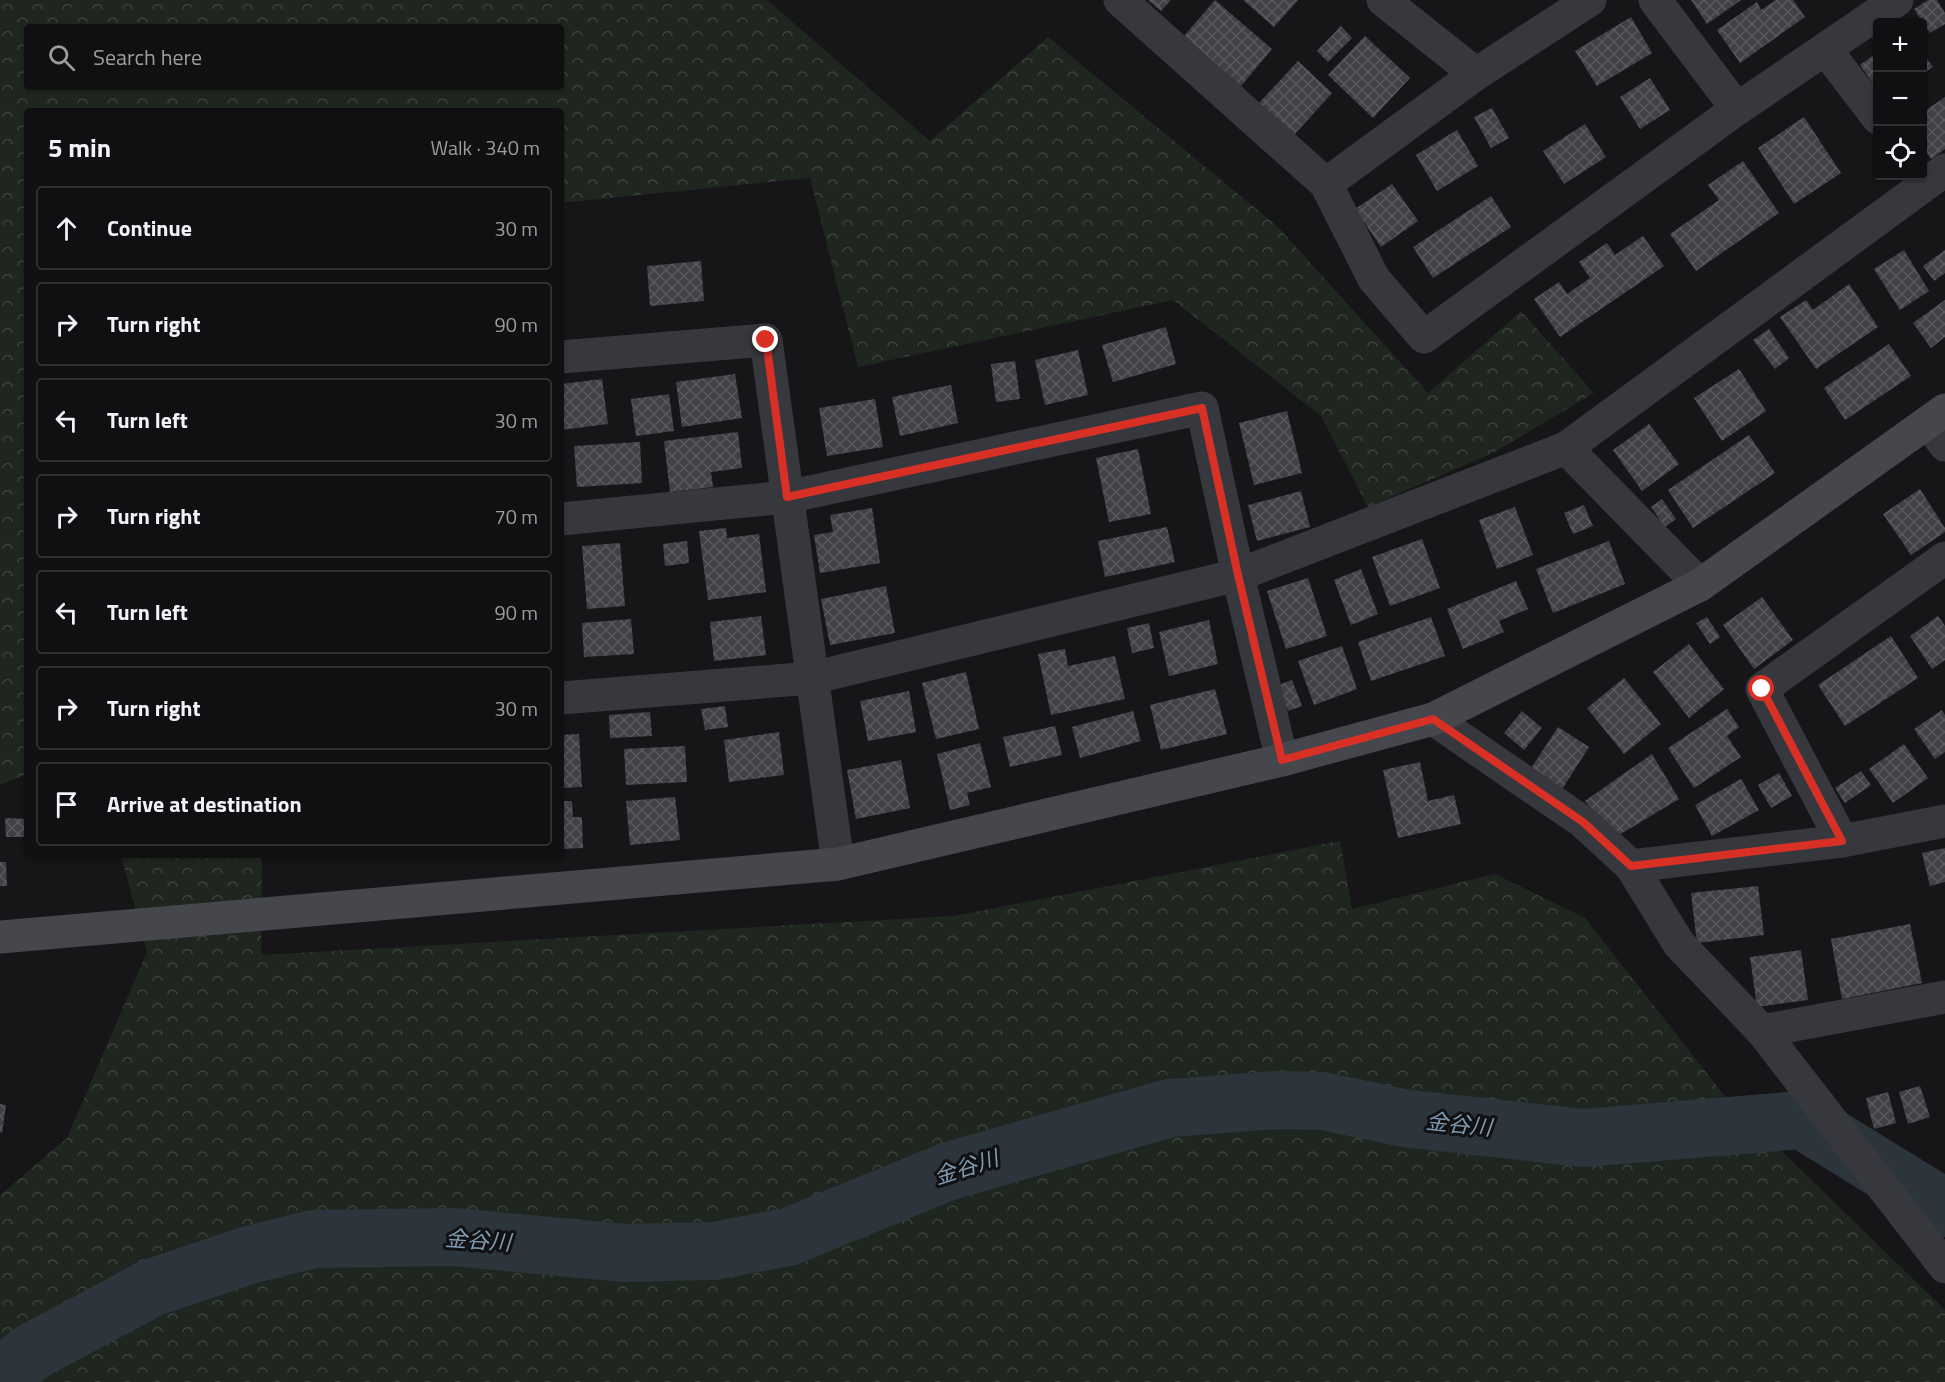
<!DOCTYPE html>
<html lang="en">
<head>
<meta charset="utf-8">
<style>
  :root { --surface:#101012; --page:#1e1e20; --text:#f1f3f6; --muted:#9c9d9f; --line:#303032 }
  body { margin:0; font-family:"Titillium Web","Noto Sans JP",sans-serif; background:var(--page); color:var(--text) }
  .controls { position:absolute; right:18px; top:18px; display:grid; overflow:hidden; border-radius:6px; box-shadow:0 2px 4px #0004 }
  .controls button { width:54px; height:54px; display:grid; place-items:center; padding:0; border:0; border-bottom:2px solid var(--line); background:var(--surface); color:var(--text); font:30px sans-serif }
  .stop { position:absolute; width:18px; height:18px; margin:-14px; border:4px solid #d93025; border-radius:50%; background:#fff }
  .stop.end { background:#d93025; border-color:#fff; box-shadow:0 2px 6px #0008 }
  .list { margin:0; padding:0; list-style:none }
  h2 { display:flex; justify-content:space-between; align-items:center; height:78px; margin:0; padding:0 24px; font-size:26px }
  h2 small { font-size:20px; font-weight:400; color:var(--muted) }
  .list li { display:grid; grid-template-columns:39px 1fr auto; gap:18px; align-items:center; box-sizing:border-box; height:84px; margin:0 12px 12px; padding:0 12px; border:2px solid var(--line); border-radius:6px }
  .list b { display:block; font-size:22px; white-space:nowrap }
  .list em { font-size:20px; font-style:normal; color:var(--muted) }
  .icon { flex:none; width:33px; height:33px; fill:none; stroke:currentColor; stroke-width:2; stroke-linecap:round; stroke-linejoin:round }
  .map { position:relative; flex:none; width:1945px; height:1382px; overflow:hidden }
  .search { position:absolute; background:var(--surface); box-shadow:0 2px 4px #0004; left:24px; top:24px; width:540px; height:66px; display:flex; align-items:center; gap:15px; box-sizing:border-box; padding:0 21px; border-radius:6px; color:var(--muted); font-size:22px }
  .panel { position:absolute; background:var(--surface); box-shadow:0 2px 4px #0004; left:24px; top:108px; width:540px; height:750px; border-radius:6px }
  .map>svg:first-child { display:block }
  .forest { fill:url(#forest-crowns); fill-rule:evenodd }
  .lines { fill:none; stroke-linecap:round; stroke-linejoin:round }
  .river { stroke:#2c353c; stroke-width:58 }
  .building { fill:url(#building-cross-hatch) }
  .street { stroke:#37383d; stroke-width:33 }
  .secondary { stroke:#45474d; stroke-width:33 }
  .route { stroke:#d93025; stroke-width:8 }
  .labels { text-anchor:middle; dominant-baseline:central; stroke-width:6; stroke-linejoin:round; paint-order:stroke }
  .water-label { font-size:22px; font-style:italic; fill:#7f9bb3; stroke:#111113 }
</style>
</head>
<body>
<div class="map">
<svg width="1945" height="1382" viewBox="0 0 1945 1382">
  <defs>
    <pattern id="forest-crowns" width="20" height="18" patternUnits="userSpaceOnUse" patternTransform="scale(1.5)"><rect width="20" height="18" fill="#1e261f"/><path d="M2 6a3 3 0 1 1 6 0M12 15a3 3 0 1 1 6 0" fill="none" stroke="#3c433d"/></pattern>
    <pattern id="building-cross-hatch" width="8" height="8" patternUnits="userSpaceOnUse" patternTransform="scale(1.5)"><rect width="8" height="8" fill="#404145"/><path d="M0 0l8 8M0 8l8-8" fill="none" stroke="#595a5e"/></pattern>
  </defs>
  <rect width="100%" height="100%" fill="#161618"/>
  <!-- forest -->
  <g class="forest">
    <path d="M 0,0 L 767,0 L 930,141 L 1048,37 L 1278,227 L 1428,393 L 1521,311 L 1594,393 L 1493,453 L 1368,507 L 1321,416 L 1173,300 L 858,367 L 810,178 L 561,203 L 561,111 L 27,111 L 27,774 L 0,785 ZM 27,27 L 561,27 L 561,87 L 27,87 Z"/>
    <polygon points="1340,841 1352,909 1495,874 1585,918 1724,1095 1945,1310 1945,1382 0,1382 0,1195 67,1138 147,952 121,855 262,855 261,955 954,916"/>
  </g>
  <g class="lines">
    <!-- river -->
    <polyline class="river" points="0,1379 30,1353 151,1288 252,1254 314,1239 453,1237 625,1253 714,1251 788,1237 949,1171 1170,1108 1278,1100 1323,1101 1403,1118 1583,1138 1802,1120 1945,1208"/>
  </g>
  <!-- building -->
  <g class="building">
    <polygon points="1148,0 1171,0 1161,11"/>
    <polygon points="1215,0 1272,49 1241,86 1184,36"/>
    <polygon points="1243,0 1298,0 1274,27"/>
    <polygon points="1691,0 1741,0 1707,24"/>
    <polygon points="1776,0 1793,0 1805,17 1740,63 1717,30 1757,2 1761,10"/>
    <polygon points="1928,0 1937,0 1945,13 1945,24 1930,33 1914,9"/>
    <polygon points="1631,17 1652,53 1597,86 1575,51"/>
    <polygon points="1341,26 1352,38 1328,62 1317,51"/>
    <polygon points="1365,36 1410,78 1373,118 1328,75"/>
    <polygon points="1878,52 1878,91 1860,65"/>
    <polygon points="1922,52 1933,67 1922,74"/>
    <polygon points="1298,61 1332,93 1294,135 1259,103"/>
    <polygon points="1650,78 1670,110 1640,129 1620,97"/>
    <polygon points="1945,97 1945,149 1931,159 1922,146 1922,113"/>
    <polygon points="1492,108 1509,138 1491,148 1474,117"/>
    <polygon points="1804,117 1841,173 1794,204 1758,148"/>
    <polygon points="1585,124 1606,157 1564,184 1543,151"/>
    <polygon points="1457,130 1478,166 1437,191 1416,155"/>
    <polygon points="1743,161 1779,213 1696,271 1670,234 1719,200 1708,185"/>
    <polygon points="1392,184 1418,221 1381,247 1355,209"/>
    <polygon points="1491,196 1511,227 1433,278 1413,247"/>
    <polygon points="1643,236 1664,266 1560,337 1534,299 1559,282 1567,294 1590,278 1579,262 1607,243 1615,255"/>
    <polygon points="1904,250 1929,291 1900,310 1874,269"/>
    <polygon points="1945,250 1945,273 1934,281 1923,266"/>
    <polygon points="701,261 704,301 650,306 647,266"/>
    <polygon points="1849,284 1878,327 1816,369 1780,317 1806,300 1813,310"/>
    <polygon points="1945,300 1945,337 1931,348 1913,323"/>
    <polygon points="1166,327 1176,364 1113,382 1102,345"/>
    <polygon points="1769,329 1789,358 1775,369 1753,340"/>
    <polygon points="1889,344 1911,376 1845,420 1824,388"/>
    <polygon points="1078,350 1088,395 1045,405 1035,360"/>
    <polygon points="1015,361 1020,399 996,402 991,364"/>
    <polygon points="1739,369 1766,411 1722,441 1694,398"/>
    <polygon points="735,374 742,418 682,427 676,382"/>
    <polygon points="602,379 608,424 561,430 561,384"/>
    <polygon points="951,385 958,423 900,436 892,397"/>
    <polygon points="669,394 674,431 636,436 631,399"/>
    <polygon points="875,399 883,447 827,456 819,408"/>
    <polygon points="1287,411 1302,473 1254,485 1239,423"/>
    <polygon points="1649,424 1679,464 1642,491 1613,450"/>
    <polygon points="738,432 742,468 711,472 713,487 670,492 664,441"/>
    <polygon points="1749,435 1775,473 1693,528 1668,490"/>
    <polygon points="640,442 642,483 577,487 574,446"/>
    <polygon points="1138,449 1151,514 1109,522 1096,458"/>
    <polygon points="1920,489 1945,528 1945,532 1911,555 1883,514"/>
    <polygon points="1301,491 1310,527 1257,541 1248,505"/>
    <polygon points="1662,499 1676,519 1665,527 1651,507"/>
    <polygon points="1584,505 1593,526 1573,534 1564,513"/>
    <polygon points="1515,507 1533,555 1497,569 1479,520"/>
    <polygon points="872,508 880,563 820,573 814,535 833,532 830,515"/>
    <polygon points="1167,527 1175,562 1105,577 1098,541"/>
    <polygon points="726,528 727,538 759,534 766,592 708,600 699,531"/>
    <polygon points="1422,539 1440,588 1390,606 1372,557"/>
    <polygon points="687,541 689,563 665,566 663,544"/>
    <polygon points="1609,541 1625,584 1553,613 1536,569"/>
    <polygon points="620,543 625,606 587,609 582,546"/>
    <polygon points="1361,569 1378,614 1351,625 1334,580"/>
    <polygon points="1308,578 1327,636 1286,649 1267,591"/>
    <polygon points="1516,581 1528,609 1499,621 1504,632 1463,649 1447,609"/>
    <polygon points="886,586 895,633 830,645 821,599"/>
    <polygon points="1762,597 1793,640 1754,669 1723,625"/>
    <polygon points="761,616 766,655 714,661 710,622"/>
    <polygon points="1938,616 1945,626 1945,660 1932,669 1910,636"/>
    <polygon points="1431,617 1445,656 1371,681 1358,642"/>
    <polygon points="1707,617 1720,637 1710,644 1696,623"/>
    <polygon points="631,619 634,654 584,657 582,623"/>
    <polygon points="1209,620 1218,664 1169,676 1159,632"/>
    <polygon points="1149,623 1154,648 1132,653 1127,628"/>
    <polygon points="1891,636 1918,678 1845,726 1818,685"/>
    <polygon points="1689,644 1724,689 1689,718 1653,672"/>
    <polygon points="1342,646 1357,689 1314,705 1298,661"/>
    <polygon points="1065,649 1068,666 1115,656 1125,699 1051,715 1038,654"/>
    <polygon points="966,672 979,729 936,739 922,683"/>
    <polygon points="1624,678 1661,724 1624,754 1587,708"/>
    <polygon points="1292,680 1302,706 1288,711 1279,685"/>
    <polygon points="1215,689 1227,734 1161,750 1150,705"/>
    <polygon points="909,691 916,732 868,741 860,701"/>
    <polygon points="725,706 728,727 705,730 701,709"/>
    <polygon points="1727,709 1739,727 1727,736 1741,757 1694,788 1668,748"/>
    <polygon points="1942,710 1945,715 1945,752 1935,759 1914,729"/>
    <polygon points="1133,711 1141,741 1080,758 1072,727"/>
    <polygon points="1522,711 1542,728 1524,750 1504,733"/>
    <polygon points="650,712 652,736 610,738 609,715"/>
    <polygon points="1055,726 1062,755 1010,767 1003,737"/>
    <polygon points="1558,727 1589,747 1561,791 1530,770"/>
    <polygon points="779,732 784,775 729,782 724,740"/>
    <polygon points="579,734 582,787 561,788 561,735"/>
    <polygon points="980,743 991,787 967,793 970,805 950,810 937,754"/>
    <polygon points="1904,744 1928,778 1893,803 1869,769"/>
    <polygon points="685,746 687,782 626,785 624,749"/>
    <polygon points="1652,754 1679,799 1614,838 1585,801"/>
    <polygon points="901,760 910,808 856,819 847,770"/>
    <polygon points="1420,762 1428,801 1454,795 1461,824 1398,838 1383,770"/>
    <polygon points="1861,771 1871,785 1845,803 1835,788"/>
    <polygon points="1779,773 1792,796 1771,808 1758,785"/>
    <polygon points="1741,779 1759,810 1712,836 1695,805"/>
    <polygon points="675,797 680,840 630,845 626,801"/>
    <polygon points="561,801 572,801 573,817 582,817 583,848 561,849"/>
    <polygon points="5,818 27,819 27,837 6,837"/>
    <polygon points="1945,848 1945,882 1930,886 1922,853"/>
    <polygon points="0,862 6,862 7,886 0,886"/>
    <polygon points="1758,886 1764,935 1697,943 1691,893"/>
    <polygon points="1910,924 1922,983 1842,999 1831,939"/>
    <polygon points="1801,950 1808,1000 1757,1007 1750,957"/>
    <polygon points="1920,1086 1930,1117 1908,1124 1899,1092"/>
    <polygon points="1888,1092 1896,1123 1874,1129 1866,1098"/>
    <polygon points="0,1104 6,1105 2,1133 0,1132"/>
  </g>
  <g class="lines">
    <!-- street -->
    <g class="street">
      <polyline points="1120,0 1326,184 1374,279 1424,337 1737,109 1897,0"/>
      <polyline points="1383,0 1476,74"/>
      <polyline points="1655,0 1737,109"/>
      <polyline points="1826,50 1878,118"/>
      <polyline points="1326,184 1476,74 1590,0"/>
      <polyline points="561,357 766,340 838,864"/>
      <polyline points="1928,422 1945,445"/>
      <polyline points="1566,448 1700,585"/>
      <polyline points="561,519 787,497 1202,408 1238,575 1282,760"/>
      <polyline points="561,698 812,678 1238,575 1566,448 1945,170"/>
      <polyline points="1433,719 1583,822 1631,866 1679,944 1762,1031 1945,1267"/>
      <polyline points="1842,841 1762,689 1945,558"/>
      <polyline points="1631,866 1842,841 1945,821"/>
      <polyline points="1762,1031 1945,997"/>
    </g>
    <!-- secondary -->
    <polyline class="secondary" points="0,937 838,864 1282,760 1433,719 1700,585 1945,410"/>
  </g>
  <g class="lines">
    <!-- route -->
    <polyline class="route" points="766,340 787,497 1202,408 1238,575 1282,760 1433,719 1583,822 1631,866 1842,841 1762,689"/>
  </g>
  <g class="labels">
    <!-- water labels -->
    <g class="water-label">
      <text transform="translate(1459 1124) rotate(6)">金谷川</text>
      <text transform="translate(966 1167) rotate(-18)">金谷川</text>
      <text transform="translate(478 1240) rotate(4)">金谷川</text>
    </g>
  </g>
</svg>
<div class="controls">
<button>+</button>
<button>−</button>
<button><svg class="icon" aria-label="locate" viewBox="0 0 24 24"><circle cx="12" cy="12" r="6"/><path d="M12 2v4M12 18v4M2 12h4M18 12h4"/></svg></button>
</div>
<div class="stop" style="left:1762px;top:689px"></div>
<div class="stop end" style="left:766px;top:340px"></div>
<div class="search"><svg class="icon" aria-label="search" viewBox="0 0 24 24"><circle cx="10" cy="10" r="6"/><path d="M15 15l6 6"/></svg>Search here</div>
<section class="panel">
<h2>5 min<small>Walk · 340 m</small></h2>
<ul class="list">
<li><svg class="icon" aria-label="ahead" viewBox="0 0 24 24"><path d="M12 20V5M6 11l6-6 6 6"/></svg><div><b>Continue</b></div><em>30 m</em></li>
<li><svg class="icon" aria-label="right" viewBox="0 0 24 24"><path d="M7 20v-9h11M14 6l5 5-5 5"/></svg><div><b>Turn right</b></div><em>90 m</em></li>
<li><svg class="icon" aria-label="left" viewBox="0 0 24 24"><path d="M17 20v-9H6M10 6l-5 5 5 5"/></svg><div><b>Turn left</b></div><em>30 m</em></li>
<li><svg class="icon" aria-label="right" viewBox="0 0 24 24"><path d="M7 20v-9h11M14 6l5 5-5 5"/></svg><div><b>Turn right</b></div><em>70 m</em></li>
<li><svg class="icon" aria-label="left" viewBox="0 0 24 24"><path d="M17 20v-9H6M10 6l-5 5 5 5"/></svg><div><b>Turn left</b></div><em>90 m</em></li>
<li><svg class="icon" aria-label="right" viewBox="0 0 24 24"><path d="M7 20v-9h11M14 6l5 5-5 5"/></svg><div><b>Turn right</b></div><em>30 m</em></li>
<li><svg class="icon" aria-label="arrive" viewBox="0 0 24 24"><path d="M6 21V4h12l-3 4 3 4H6"/></svg><div><b>Arrive at destination</b></div></li>
</ul>
</section>
</div>
</body>
</html>
